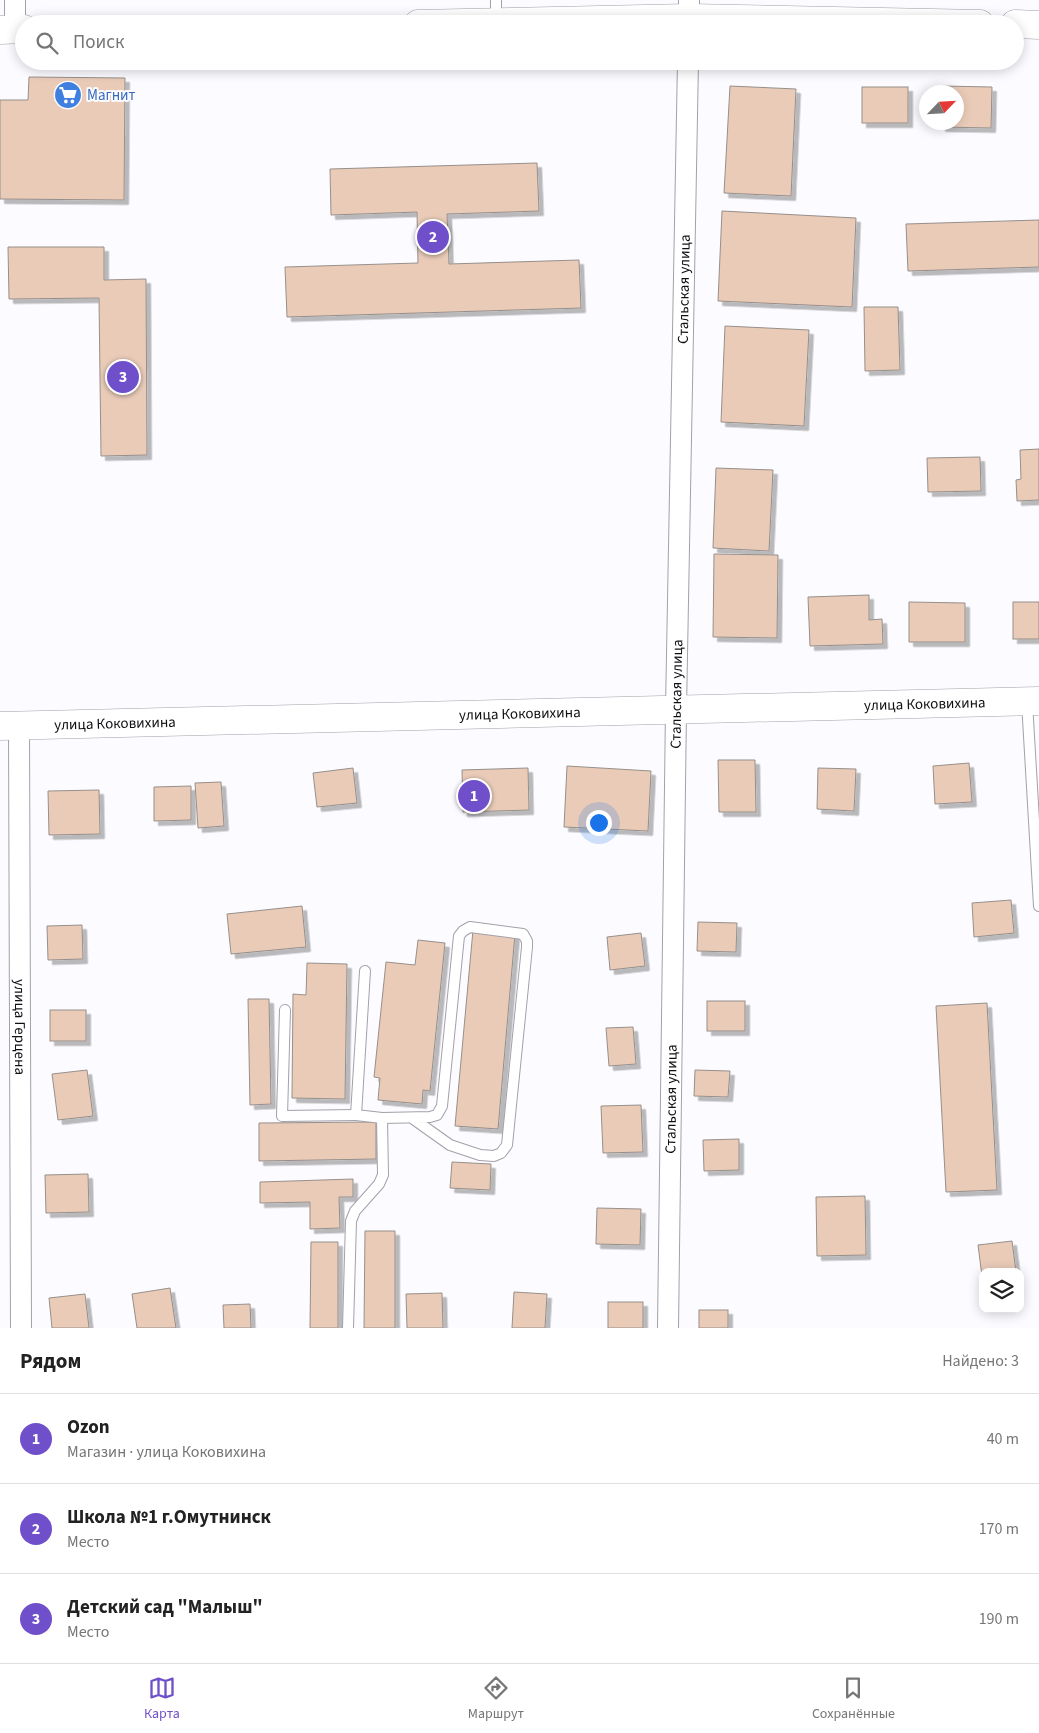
<!DOCTYPE html>
<html lang="ru">
<head>
<meta charset="utf-8">
<style>
  :root { --surface:#fff; --page:#f6f6f6; --text:#222; --muted:#767676; --line:#e0e0e0; --accent:#6f50ca }
  body { margin:0; font-family:"Source Sans 3",sans-serif; background:var(--page); color:var(--text) }
  .controls { position:absolute; right:15px; bottom:15px; display:grid; overflow:hidden; border-radius:10px; box-shadow:0 2px 12px #0003 }
  .controls button { width:45px; height:45px; display:grid; place-items:center; padding:0; border:0; border-bottom:1px solid var(--line); background:var(--surface); color:var(--text); font:25px sans-serif }
  .compass { position:absolute; left:919px; top:85px; width:45px; height:45px; border-radius:50%; background:var(--surface); box-shadow:0 2px 12px #0003; rotate:65deg }
  .you { position:absolute; left:598px; top:822px; width:18px; height:18px; margin:-12px; border:4px solid #fff; border-radius:50%; background:#1a73e8; box-shadow:0 0 0 8px #1a73e833 }
  .badge { display:grid; place-items:center; width:32px; height:32px; border-radius:50%; background:var(--accent); color:#fff; font-size:16px; font-weight:700 }
  .pin { position:absolute; translate:-50% -50%; border:2px solid #fff; box-shadow:0 1px 5px #0006 }
  .list { margin:0; padding:0; list-style:none }
  h2 { display:flex; justify-content:space-between; align-items:center; height:65px; margin:0; padding:0 20px; font-size:21px }
  h2 small { font-size:16px; font-weight:400; color:var(--muted) }
  .list li { display:grid; grid-template-columns:32px 1fr auto; gap:15px; align-items:center; box-sizing:border-box; height:90px; padding:0 20px; border-top:1px solid var(--line) }
  .list b { display:block; font-size:19px; white-space:nowrap }
  .list p { margin:0; font-size:16px; white-space:nowrap; color:var(--muted) }
  .list em { font-size:16px; font-style:normal; color:var(--muted) }
  .icon { flex:none; width:28px; height:28px; fill:none; stroke:currentColor; stroke-width:2; stroke-linecap:round; stroke-linejoin:round }
  .map { position:relative; flex:none; width:1039px; height:1328px; overflow:hidden }
  .search { position:absolute; background:var(--surface); box-shadow:0 2px 12px #0003; left:15px; right:15px; top:15px; height:55px; display:flex; align-items:center; gap:12px; box-sizing:border-box; padding:0 18px; border-radius:28px; color:var(--muted); font-size:19px }
  .sheet { height:335px; background:var(--surface) }
  nav { display:flex; justify-content:space-around; align-items:center; box-sizing:border-box; height:70px; border-top:1px solid var(--line); background:var(--surface); font-size:14px; color:var(--muted) }
  nav a { display:grid; justify-items:center; gap:2px }
  nav .on { color:var(--accent) }
  .map>svg:first-child { display:block }
  .building { fill:#e9cbb8; stroke:#978f8a; filter:url(#shadow) }
  .lines { fill:none; stroke-linecap:round; stroke-linejoin:round }
  .lane-casing { stroke:#a3a0a9; stroke-width:12 }
  .street-casing { stroke:#a3a0a9; stroke-width:22 }
  .secondary-casing { stroke:#a3a0a9; stroke-width:29 }
  .lane { stroke:#fff; stroke-width:10 }
  .street { stroke:#fff; stroke-width:20 }
  .secondary { stroke:#fff; stroke-width:28 }
  .labels { text-anchor:middle; dominant-baseline:central; stroke-width:4; stroke-linejoin:round; paint-order:stroke }
  .shop-label { font-size:15px; fill:#366cbe; stroke:#fcfbff; text-anchor:start }
  .street-label { font-size:15px; fill:#100f12; stroke:#fcfbff }
</style>
</head>
<body>
<div class="map">
<svg width="1039" height="1328" viewBox="0 0 1039 1328">
  <defs>
    <filter id="shadow"><feDropShadow dx="4.5" dy="4.5" stdDeviation="0" flood-color="#0004"/></filter>
  </defs>
  <rect width="100%" height="100%" fill="#fcfbff"/>
  <!-- building -->
  <g class="building">
    <polygon points="29,77 125,78 124,200 0,199 0,100 28,100"/>
    <polygon points="730,86 796,89 791,196 724,193"/>
    <polygon points="942,86 992,87 991,128 941,127 941,122 956,122 956,92 942,92"/>
    <rect x="862" y="87" width="46" height="36"/>
    <polygon points="537,163 539,211 447,214 449,264 579,260 581,308 287,317 285,267 418,263 417,212 331,215 330,169"/>
    <polygon points="722,211 856,218 852,307 718,301"/>
    <polygon points="1039,220 1039,267 908,271 906,224"/>
    <polygon points="8,247 104,247 104,280 146,279 147,455 101,456 99,298 9,299"/>
    <polygon points="864,307 898,307 900,370 865,371"/>
    <polygon points="725,326 809,330 804,426 721,422"/>
    <polygon points="1039,449 1039,500 1017,501 1016,480 1021,479 1020,450"/>
    <polygon points="980,457 981,491 928,492 927,458"/>
    <polygon points="716,468 773,470 769,551 713,548"/>
    <polygon points="714,554 778,555 777,638 713,637"/>
    <polygon points="869,595 869,620 882,619 883,644 810,646 808,597"/>
    <polygon points="909,602 965,603 965,642 909,642"/>
    <rect x="1013" y="602" width="26" height="37"/>
    <polygon points="718,760 755,760 756,812 719,812"/>
    <polygon points="969,763 972,802 935,804 933,766"/>
    <polygon points="567,766 651,771 648,831 564,827"/>
    <polygon points="353,768 357,803 317,807 313,773"/>
    <polygon points="528,768 529,810 463,812 462,770"/>
    <polygon points="818,768 856,769 854,811 817,809"/>
    <polygon points="221,782 224,826 198,828 195,783"/>
    <polygon points="191,786 191,820 154,821 154,787"/>
    <polygon points="99,790 100,834 49,835 48,791"/>
    <polygon points="1011,900 1014,933 974,937 972,903"/>
    <polygon points="302,906 306,947 231,954 227,914"/>
    <polygon points="698,922 737,923 736,952 697,951"/>
    <polygon points="82,925 83,959 48,960 47,926"/>
    <polygon points="473,930 515,934 498,1129 455,1126"/>
    <polygon points="641,933 645,966 610,970 607,937"/>
    <polygon points="418,940 445,943 430,1091 423,1090 422,1104 378,1100 380,1078 374,1077 386,962 415,965"/>
    <polygon points="307,963 347,964 345,1099 292,1098 293,994 306,995"/>
    <polygon points="248,999 269,999 271,1104 250,1105"/>
    <rect x="707" y="1001" width="38" height="30"/>
    <polygon points="987,1003 997,1190 946,1192 936,1006"/>
    <rect x="50" y="1010" width="36" height="31"/>
    <polygon points="633,1027 636,1064 609,1066 606,1028"/>
    <polygon points="87,1070 93,1116 58,1120 52,1074"/>
    <polygon points="695,1070 730,1071 728,1097 694,1096"/>
    <polygon points="641,1105 643,1152 603,1153 601,1106"/>
    <polygon points="376,1122 376,1159 259,1161 259,1123"/>
    <polygon points="739,1139 739,1170 704,1171 703,1140"/>
    <polygon points="452,1162 491,1164 490,1190 450,1188"/>
    <polygon points="88,1174 89,1212 46,1213 45,1175"/>
    <polygon points="353,1179 353,1197 339,1197 340,1228 310,1229 310,1202 260,1203 260,1182"/>
    <polygon points="865,1196 866,1255 817,1256 816,1197"/>
    <polygon points="597,1208 641,1209 640,1245 596,1244"/>
    <polygon points="365,1231 395,1231 395,1328 364,1328"/>
    <polygon points="1012,1241 1016,1272 983,1272 982,1276 978,1245"/>
    <polygon points="311,1242 338,1242 338,1328 310,1328"/>
    <polygon points="170,1288 176,1328 137,1328 132,1294"/>
    <polygon points="514,1292 547,1294 545,1328 512,1328"/>
    <polygon points="442,1293 443,1328 407,1328 406,1294"/>
    <polygon points="85,1294 89,1328 52,1328 49,1298"/>
    <rect x="608" y="1302" width="35" height="26"/>
    <polygon points="250,1304 251,1328 224,1328 223,1305"/>
    <rect x="699" y="1310" width="29" height="18"/>
  </g>
  <g class="lines">
    <!-- lane casing -->
    <g class="lane-casing">
      <g id="lane">
        <polyline points="496,21 496,0"/>
        <polyline points="1027,702 1039,906"/>
        <polyline points="365,971 356,1115 382,1118"/>
        <polyline points="285,1010 282,1116 356,1115"/>
        <polyline points="348,1328 351,1221 355,1211 379,1184 383,1175 382,1118 430,1117 437,1115 442,1106 459,936 463,931 470,927 523,934 527,941 527,947 507,1145 501,1153 494,1156 480,1155 450,1145 412,1118"/>
      </g>
    </g>
    <!-- street casing -->
    <g class="street-casing">
      <g id="street">
        <polyline points="15,0 15,30"/>
        <polyline points="689,0 689,24"/>
        <path id="s1" d="M 19,726 L 21,1328"/>
        <path id="s2" d="M 668,1328 L 676,709 L 688,61"/>
      </g>
    </g>
    <!-- secondary casing -->
    <g class="secondary-casing">
      <g id="secondary">
        <polyline points="418,24 689,18 980,24"/>
        <polyline points="1015,24 1039,25"/>
        <polyline points="0,30 24,29"/>
        <path id="s3" d="M 0,726 L 1039,701"/>
      </g>
    </g>
    <!-- lane -->
    <use href="#lane" class="lane"/>
    <!-- street -->
    <use href="#street" class="street"/>
    <!-- secondary -->
    <use href="#secondary" class="secondary"/>
  </g>
  <!-- icons -->
  <defs>
    <g id="supermarket-disc" transform="scale(1.4375)"><circle r="9.5" fill="#3f7fe0" stroke="#fcfbff"/><path d="M-6-5.5h2.5l.6 2H6L4.5 2H-2.5L-4.4-4H-6ZM-1.5 3.2a1.3 1.3 0 1 0 .1 0ZM3 3.2a1.3 1.3 0 1 0 .1 0Z" fill="#fff"/></g>
  </defs>
  <g fill-rule="evenodd">
    <use href="#supermarket-disc" x="68" y="95"/>
  </g>
  <g class="labels">
    <!-- shop labels -->
    <g class="shop-label">
      <text x="87" y="95">Магнит</text>
    </g>
    <!-- street labels -->
    <g class="street-label">
      <text stroke="none"><textPath href="#s2" startOffset="1039">Стальская улица</textPath></text>
      <text stroke="none"><textPath href="#s2" startOffset="634">Стальская улица</textPath></text>
      <text stroke="none"><textPath href="#s3" startOffset="925">улица Коковихина</textPath></text>
      <text stroke="none"><textPath href="#s3" startOffset="520">улица Коковихина</textPath></text>
      <text stroke="none"><textPath href="#s3" startOffset="115">улица Коковихина</textPath></text>
      <text stroke="none"><textPath href="#s1" startOffset="301">улица Герцена</textPath></text>
      <text stroke="none"><textPath href="#s2" startOffset="229">Стальская улица</textPath></text>
    </g>
  </g>
</svg>
<div class="controls">
<button><svg class="icon" aria-label="layers" viewBox="0 0 24 24"><path d="M12 4l9 5-9 5-9-5zM3 14l9 5 9-5"/></svg></button>
</div>
<svg class="compass" viewBox="-18 -18 36 36"><path d="M0-13l5 13h-10z" fill="#e53935"/><path d="M0 13l5-13h-10z" fill="#767676"/></svg>
<div class="you"></div>
<div class="pin badge" style="left:474px;top:796px">1</div>
<div class="pin badge" style="left:433px;top:237px">2</div>
<div class="pin badge" style="left:123px;top:377px">3</div>
<div class="search"><svg class="icon" aria-label="search" viewBox="0 0 24 24"><circle cx="10" cy="10" r="6"/><path d="M15 15l6 6"/></svg>Поиск</div>
</div>
<section class="sheet">
<h2>Рядом<small>Найдено: 3</small></h2>
<ul class="list">
<li><span class="badge">1</span><div><b>Ozon</b><p>Магазин · улица Коковихина</p></div><em>40 m</em></li>
<li><span class="badge">2</span><div><b>Школа №1 г.Омутнинск</b><p>Место</p></div><em>170 m</em></li>
<li><span class="badge">3</span><div><b>Детский сад &quot;Малыш&quot;</b><p>Место</p></div><em>190 m</em></li>
</ul>
</section>
<nav>
<a class="on"><svg class="icon" aria-label="map" viewBox="0 0 24 24"><path d="M3 6l6-2 6 2 6-2v14l-6 2-6-2-6 2zM9 4v14M15 6v14"/></svg>Карта</a>
<a><svg class="icon" aria-label="directions" viewBox="0 0 24 24"><path d="M12 3l9 9-9 9-9-9zM9 14v-3h6M13 9l2 2-2 2"/></svg>Маршрут</a>
<a><svg class="icon" aria-label="saved" viewBox="0 0 24 24"><path d="M7 4h10v16l-5-4-5 4z"/></svg>Сохранённые</a>
</nav>
</body>
</html>
